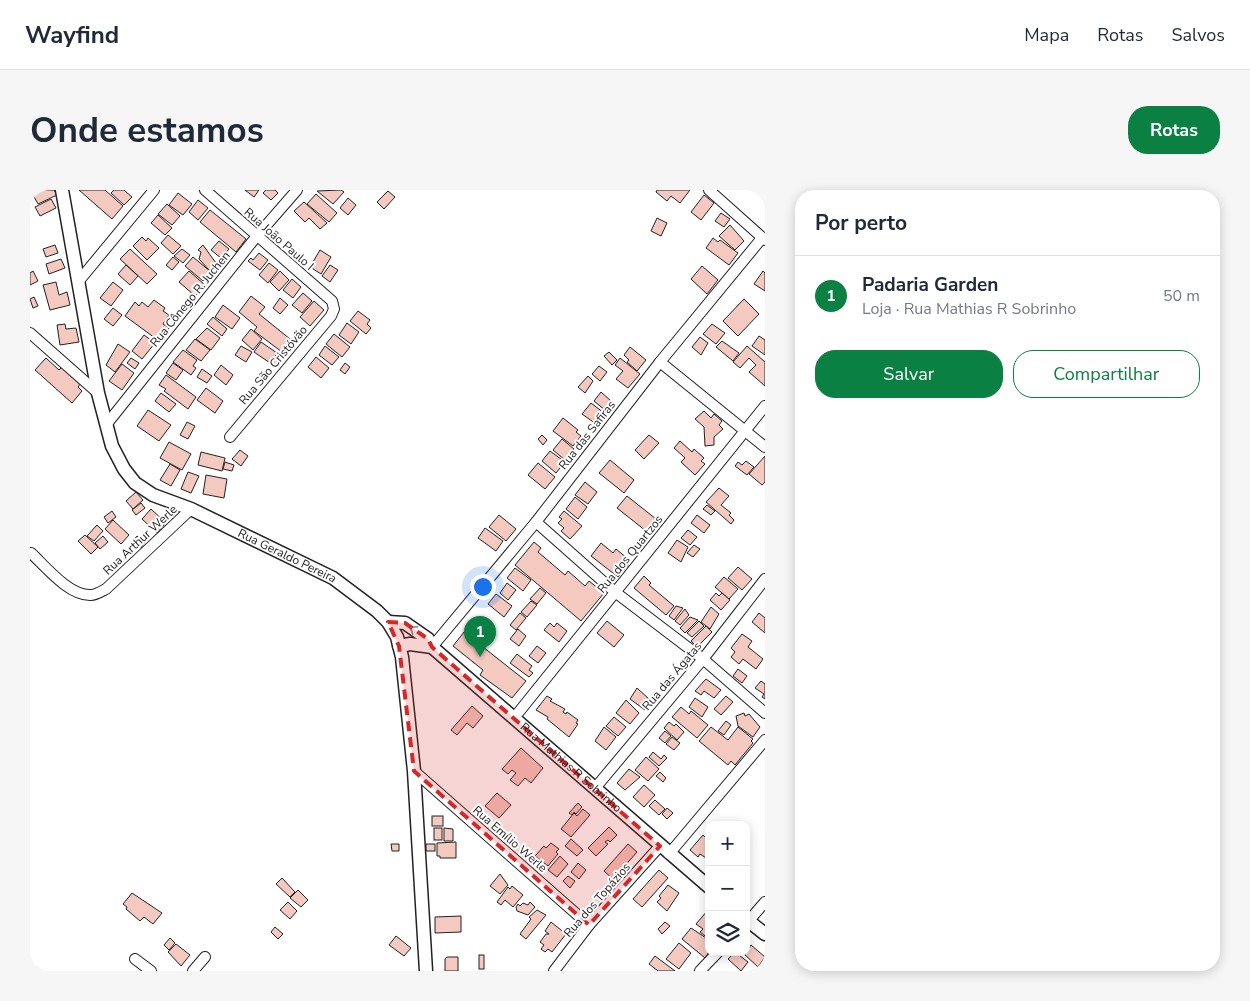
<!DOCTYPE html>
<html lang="pt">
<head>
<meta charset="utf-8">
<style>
  :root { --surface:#fff; --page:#f6f6f7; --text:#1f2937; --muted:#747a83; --line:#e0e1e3; --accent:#0b8043 }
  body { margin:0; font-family:"Nunito Sans",sans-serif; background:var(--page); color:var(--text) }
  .controls { position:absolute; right:15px; bottom:15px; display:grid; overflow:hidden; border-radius:10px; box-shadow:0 2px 12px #0003 }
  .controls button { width:45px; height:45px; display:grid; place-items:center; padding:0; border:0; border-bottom:1px solid var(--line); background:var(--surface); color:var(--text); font:25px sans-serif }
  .you { position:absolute; left:452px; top:396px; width:18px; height:18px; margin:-12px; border:4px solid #fff; border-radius:50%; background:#1a73e8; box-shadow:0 0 0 8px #1a73e833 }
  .badge { display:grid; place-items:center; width:32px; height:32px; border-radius:50%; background:var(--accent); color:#fff; font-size:16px; font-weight:700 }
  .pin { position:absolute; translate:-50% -41px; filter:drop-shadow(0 1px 2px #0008) }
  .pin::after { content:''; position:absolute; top:26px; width:18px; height:15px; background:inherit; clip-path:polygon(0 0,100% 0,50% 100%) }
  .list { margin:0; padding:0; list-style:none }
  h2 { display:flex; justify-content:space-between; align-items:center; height:65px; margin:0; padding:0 20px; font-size:21px }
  h2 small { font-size:16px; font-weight:400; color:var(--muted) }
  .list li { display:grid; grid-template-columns:32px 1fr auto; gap:15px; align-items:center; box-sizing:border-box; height:80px; padding:0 20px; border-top:1px solid var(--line) }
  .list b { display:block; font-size:19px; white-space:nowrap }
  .list p { margin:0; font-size:16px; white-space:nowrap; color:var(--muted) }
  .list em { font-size:16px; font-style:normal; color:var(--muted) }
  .actions { display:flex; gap:10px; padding:15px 20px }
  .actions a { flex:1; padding:11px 0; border:1px solid var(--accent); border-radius:20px; text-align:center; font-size:18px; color:var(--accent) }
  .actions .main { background:var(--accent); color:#fff }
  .icon { flex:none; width:28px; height:28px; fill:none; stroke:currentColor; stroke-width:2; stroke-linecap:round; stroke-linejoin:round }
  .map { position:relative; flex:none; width:735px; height:781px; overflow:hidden; border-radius:20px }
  header { display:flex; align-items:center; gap:30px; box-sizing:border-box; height:70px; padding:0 25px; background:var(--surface); border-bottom:1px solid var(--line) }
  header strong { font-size:24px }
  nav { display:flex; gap:28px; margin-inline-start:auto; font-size:18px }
  .intro { display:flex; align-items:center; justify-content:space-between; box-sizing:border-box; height:120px; padding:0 30px }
  h1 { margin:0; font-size:35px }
  .button { padding:12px 22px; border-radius:20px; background:var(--accent); color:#fff; font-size:18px; font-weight:700 }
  main { display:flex; gap:30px; padding:0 30px }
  aside { flex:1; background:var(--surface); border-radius:20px; box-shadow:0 2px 12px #0003 }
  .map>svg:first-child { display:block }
  .building { fill:#f3c9c0; stroke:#222 }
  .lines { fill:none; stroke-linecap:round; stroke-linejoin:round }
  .minor-casing { stroke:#222; stroke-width:12 }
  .major-casing { stroke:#222; stroke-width:15 }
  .minor { stroke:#fff; stroke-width:10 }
  .major { stroke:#fff; stroke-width:12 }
  .oneway { stroke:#9c9c9c }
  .marked { fill:#d62828; fill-opacity:0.2; stroke:#d62828; stroke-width:4; stroke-dasharray:10 6; stroke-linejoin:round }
  .labels { text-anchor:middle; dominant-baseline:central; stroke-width:4; stroke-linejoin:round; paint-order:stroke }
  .street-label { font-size:12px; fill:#222; stroke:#fff }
</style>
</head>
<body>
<header>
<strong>Wayfind</strong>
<nav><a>Mapa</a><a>Rotas</a><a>Salvos</a></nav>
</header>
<div class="intro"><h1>Onde estamos</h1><a class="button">Rotas</a></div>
<main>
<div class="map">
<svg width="735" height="781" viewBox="0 0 735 781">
  <rect width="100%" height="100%" fill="#fff"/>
  <!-- building -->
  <g class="building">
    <polygon points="7,0 24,0 27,5 8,14 2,3"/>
    <polygon points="49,0 75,0 93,16 82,29"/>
    <polygon points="84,0 94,0 102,7 94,15 81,3"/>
    <polygon points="215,0 229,0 224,7"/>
    <polygon points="236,0 245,0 248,3 241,10 233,3"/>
    <polygon points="311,0 314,2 303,14 287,1"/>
    <polygon points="627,0 660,0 650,13 641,6 637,11 626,2"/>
    <polygon points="358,1 365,7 354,19 347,12"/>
    <polygon points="148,3 162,14 153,25 139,15"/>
    <polygon points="286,4 307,23 299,32 277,14"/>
    <polygon points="674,5 684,13 671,30 661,22"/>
    <polygon points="318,8 326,15 318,25 310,18"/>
    <polygon points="21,9 26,18 10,26 5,17"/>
    <polygon points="168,10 178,18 168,30 159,22"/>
    <polygon points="274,12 297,33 290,39 279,28 275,32 264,21"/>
    <polygon points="137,14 150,26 142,35 128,24"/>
    <polygon points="180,20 216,49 206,62 170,32"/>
    <polygon points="691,23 700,29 694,37 685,31"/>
    <polygon points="128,25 142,38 135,45 121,33"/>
    <polygon points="627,28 637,33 631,46 621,41"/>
    <polygon points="700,35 714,51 705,60 689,46"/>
    <polygon points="138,45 151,56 143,64 131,53"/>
    <polygon points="112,47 116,51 118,48 129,58 117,70 103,56"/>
    <polygon points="683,48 688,52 690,50 708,63 699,75 676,58"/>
    <polygon points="189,51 199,59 191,68 181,60"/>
    <polygon points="25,55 28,63 16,67 13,59"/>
    <polygon points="173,55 186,73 179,80 169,69 171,62 168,60"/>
    <polygon points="100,59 127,84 117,94 90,69"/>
    <polygon points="152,59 160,65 153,73 144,66"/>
    <polygon points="290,60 301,67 291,84 280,77"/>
    <polygon points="229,63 238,70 230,80 218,71 221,68 223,70"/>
    <polygon points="143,67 149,72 142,80 136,75"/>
    <polygon points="163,67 181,82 173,91 155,76"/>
    <polygon points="31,69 35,78 19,84 16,74"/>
    <polygon points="239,73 248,80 238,93 229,85"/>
    <polygon points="96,75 108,86 100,95 88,84"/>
    <polygon points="300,75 308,80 300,92 292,86"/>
    <polygon points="672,76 688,90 677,104 661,89"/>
    <polygon points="3,81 8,91 0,95 0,83"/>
    <polygon points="159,81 175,95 165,106 149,92"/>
    <polygon points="250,81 259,90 249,101 240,92"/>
    <polygon points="733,81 735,83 735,101 724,94"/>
    <polygon points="262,89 271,97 263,108 253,100"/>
    <polygon points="26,92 29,105 37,102 40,115 20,120 13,95"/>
    <polygon points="83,92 93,100 81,116 70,108"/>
    <polygon points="273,103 282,111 272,123 262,115"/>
    <polygon points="221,106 235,117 229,124 265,153 256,165 224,141 227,137 209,122"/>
    <polygon points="4,107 8,116 3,118 0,109"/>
    <polygon points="250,108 258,115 250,124 243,118"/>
    <polygon points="714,109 729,124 708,146 693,131"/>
    <polygon points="124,110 135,118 133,121 139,125 133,134 139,138 129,151 95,126 105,112 109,116 112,112 118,117"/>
    <polygon points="284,111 294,120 280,136 270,127"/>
    <polygon points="193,115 210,128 202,139 185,127"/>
    <polygon points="83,118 92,125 83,136 74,129"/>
    <polygon points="328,121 340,130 337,134 341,138 336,144 320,131"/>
    <polygon points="183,127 197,139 192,146 177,134"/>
    <polygon points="317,133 329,142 321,154 309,145"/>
    <polygon points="35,134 36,139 46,138 49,152 30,155 27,135"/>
    <polygon points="682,134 695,143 686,154 673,144"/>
    <polygon points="177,138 190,148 181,160 166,149"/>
    <polygon points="221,139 232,149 223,160 212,150"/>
    <polygon points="304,144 320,157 312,167 296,154"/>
    <polygon points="114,145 125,153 112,169 102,161"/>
    <polygon points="729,146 735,150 735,165 722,156"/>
    <polygon points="670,147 678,153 671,165 662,157"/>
    <polygon points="165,149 180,160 171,171 156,160"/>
    <polygon points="692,151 709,163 703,171 686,157"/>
    <polygon points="231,152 247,163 245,167 251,171 246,177 224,162"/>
    <polygon points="88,154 100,162 85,182 76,175"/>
    <polygon points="211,156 222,162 216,172 205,165"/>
    <polygon points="295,156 309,167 302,175 289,165"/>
    <polygon points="717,156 735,172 735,196 719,182 726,175 719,168 710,178 703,172"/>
    <polygon points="600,157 616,170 607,181 597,172 599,170 594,165"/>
    <polygon points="153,160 167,170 163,176 166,178 161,185 143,172"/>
    <polygon points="579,162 587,170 582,175 574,166"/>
    <polygon points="286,167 299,178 291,188 278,177"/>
    <polygon points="16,168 29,180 33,176 51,193 48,197 52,201 42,213 5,180"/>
    <polygon points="101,168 109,173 105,179 97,173"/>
    <polygon points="590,168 610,184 598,198 586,189 593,181 585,175"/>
    <polygon points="143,173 153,180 146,190 136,183"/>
    <polygon points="315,173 320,177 315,184 310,180"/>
    <polygon points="92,174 104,183 92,200 79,191"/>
    <polygon points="191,175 203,185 196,195 184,185"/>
    <polygon points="569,176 577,182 570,191 562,184"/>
    <polygon points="172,179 182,186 177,193 167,187"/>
    <polygon points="136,185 166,207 158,219 134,201 136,199 129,195"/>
    <polygon points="558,186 563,191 555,203 548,197"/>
    <polygon points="176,198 193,211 185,223 167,210"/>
    <polygon points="571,202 582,212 575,220 564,211"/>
    <polygon points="131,203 146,214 139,222 125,211"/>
    <polygon points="561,213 574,223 566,234 552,224"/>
    <polygon points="118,220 141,235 129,251 107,236"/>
    <polygon points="674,221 681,228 684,224 692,231 689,235 693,239 684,247 684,255 675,256 674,237 665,229"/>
    <polygon points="533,228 548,240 546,242 551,246 543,256 523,241"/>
    <polygon points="157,232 165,236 158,249 150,245"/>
    <polygon points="512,245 517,250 513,255 508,249"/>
    <polygon points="619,245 629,253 614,269 605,260"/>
    <polygon points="532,249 544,259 535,270 523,260"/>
    <polygon points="650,251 662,262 664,259 674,268 671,271 675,274 665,285 651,272 655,268 644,258"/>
    <polygon points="139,252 161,264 152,280 130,268"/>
    <polygon points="210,260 218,266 211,276 202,269"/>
    <polygon points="520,261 535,272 526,283 512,271"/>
    <polygon points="171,262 195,268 192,281 168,275"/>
    <polygon points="735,266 735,292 732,295 719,284"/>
    <polygon points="580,270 604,290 594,303 569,283"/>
    <polygon points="716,271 724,277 717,285 705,276 708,272 712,275"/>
    <polygon points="195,272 204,275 202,281 193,279"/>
    <polygon points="508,273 525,287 515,299 498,285"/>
    <polygon points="140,274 150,280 141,296 130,290"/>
    <polygon points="158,282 169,286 161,303 151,299"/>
    <polygon points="176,285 197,289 194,308 173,304"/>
    <polygon points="555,292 567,302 558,314 545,305"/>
    <polygon points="689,298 699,306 691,315 701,323 699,325 704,330 701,334 676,312"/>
    <polygon points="106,302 113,310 103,319 96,311"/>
    <polygon points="597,306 626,329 616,341 587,318"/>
    <polygon points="545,307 557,317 548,329 536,319"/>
    <polygon points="111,313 115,318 106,325 102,320"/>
    <polygon points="677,315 685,321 681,325 673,319"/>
    <polygon points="121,319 136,333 127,343 112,329"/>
    <polygon points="82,321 86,327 78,333 74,327"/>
    <polygon points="534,321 552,336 540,349 531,341 534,338 528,333 532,329 529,327"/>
    <polygon points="469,325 486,339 476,351 459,337"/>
    <polygon points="667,325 680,335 674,343 661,333"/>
    <polygon points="83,330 99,345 91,354 75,339"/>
    <polygon points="67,335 73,341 64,351 57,346"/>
    <polygon points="455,338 473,351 466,361 448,348"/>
    <polygon points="658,340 667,347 660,355 651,348"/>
    <polygon points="55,345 68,357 61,364 48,351"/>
    <polygon points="73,346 78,352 70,359 65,353"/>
    <polygon points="107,346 115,352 111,358 103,351"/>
    <polygon points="647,350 658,357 651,372 638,363"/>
    <polygon points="504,352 511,358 508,362 535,385 538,381 555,396 559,391 574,403 551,431 485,375"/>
    <polygon points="571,353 583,363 586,359 598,369 596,372 599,374 588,387 561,366"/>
    <polygon points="664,355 670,359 663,367 657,363"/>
    <polygon points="708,377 722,389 712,400 698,388"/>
    <polygon points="485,378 501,390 493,401 477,388"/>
    <polygon points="614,386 621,393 619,395 644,416 636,425 604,398"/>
    <polygon points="694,387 708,399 699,409 685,397"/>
    <polygon points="477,393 486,400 478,410 470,403"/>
    <polygon points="510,398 516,403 507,414 500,409"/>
    <polygon points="686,403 689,406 692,403 700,410 691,420 680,410"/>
    <polygon points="466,404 482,416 474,427 458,414"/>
    <polygon points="501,411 507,415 497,427 491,422"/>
    <polygon points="646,416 653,418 644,430 639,426"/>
    <polygon points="681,417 689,424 680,439 671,432"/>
    <polygon points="655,419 659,425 650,435 645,431"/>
    <polygon points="490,423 496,428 486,440 480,435"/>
    <polygon points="729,423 735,428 735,443 722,432"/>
    <polygon points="660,427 668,430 655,443 650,438"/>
    <polygon points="577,431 594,445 584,457 567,443"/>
    <polygon points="669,431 674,436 662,447 657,443"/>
    <polygon points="520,433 524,437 527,433 537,441 529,452 514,440"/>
    <polygon points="676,436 682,442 667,457 661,451"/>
    <polygon points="488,439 496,446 489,456 480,449"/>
    <polygon points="434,442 496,491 482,508 450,485 453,480 423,456"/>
    <polygon points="712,444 722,451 718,457 733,469 726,479 713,469 709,474 701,467 705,462 701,458"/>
    <polygon points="507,456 516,463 508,473 499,466"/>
    <polygon points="487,464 502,476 499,480 503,483 499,487 480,473"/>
    <polygon points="708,479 717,486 712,493 703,486"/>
    <polygon points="676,489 691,500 684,508 674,501 671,505 665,501"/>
    <polygon points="731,491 735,494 735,509 732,507 734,504 725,498"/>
    <polygon points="607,498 619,509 615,520 600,509"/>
    <polygon points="517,506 522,509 520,511 535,519 533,522 536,524 537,522 548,530 546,533 548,534 539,547 517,529 518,527 506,520"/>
    <polygon points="696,506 703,512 691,525 684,519"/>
    <polygon points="665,508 678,517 672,527 659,517"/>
    <polygon points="596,510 609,523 600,534 586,523"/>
    <polygon points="442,516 453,526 443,538 437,533 427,545 421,540"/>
    <polygon points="651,517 659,524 661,521 678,535 667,548 642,527"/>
    <polygon points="714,523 715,526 719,524 730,537 723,547 708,536 706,526"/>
    <polygon points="584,527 596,537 588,546 576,536"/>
    <polygon points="696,531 701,535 694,545 688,541"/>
    <polygon points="639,532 644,536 646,534 654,542 647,550 634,538"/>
    <polygon points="574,537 586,547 576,560 565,551"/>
    <polygon points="681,537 698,550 708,537 723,549 721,551 723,553 705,575 701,571 698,575 669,551"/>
    <polygon points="635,541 641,546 635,553 629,548"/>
    <polygon points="642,547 650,553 644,560 636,554"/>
    <polygon points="491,558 513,578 501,593 495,588 488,596 480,590 486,583 482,580 478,584 472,579"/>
    <polygon points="623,562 631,569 634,565 637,568 629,576 619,567"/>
    <polygon points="616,567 629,579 618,591 605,580"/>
    <polygon points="599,579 610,587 595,600 587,593"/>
    <polygon points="630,582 636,588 633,592 626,586"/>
    <polygon points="614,595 625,605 614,617 603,607"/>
    <polygon points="467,603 481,615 469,628 455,616"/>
    <polygon points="625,610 635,619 629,625 619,616"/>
    <polygon points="548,613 552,617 546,624 544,622 542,625 539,623"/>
    <polygon points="637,618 643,623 637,629 632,624"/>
    <polygon points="553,619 560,625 541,647 531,639 544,623 547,626"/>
    <rect x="402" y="626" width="11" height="10"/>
    <polygon points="579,637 587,645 580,652 578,650 575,652 578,654 566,666 558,658"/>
    <rect x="404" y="638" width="8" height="12"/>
    <polygon points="414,638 423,639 423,651 414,651"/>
    <polygon points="673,645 679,651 679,670 670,664 668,667 660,660"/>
    <polygon points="541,649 553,660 547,666 535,656"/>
    <polygon points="426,652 426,668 410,668 410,666 407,666 407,653"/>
    <polygon points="521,653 529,659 526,662 528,664 518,676 505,666 514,656 516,658"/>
    <polygon points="361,654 369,654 369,661 362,661"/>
    <rect x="396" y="654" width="9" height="7"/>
    <polygon points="598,654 607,662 583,689 574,681"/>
    <polygon points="530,666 538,674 527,687 518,680"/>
    <polygon points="548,673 556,680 549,689 541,682"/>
    <polygon points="629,680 638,688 612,717 603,709"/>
    <polygon points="470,684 478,695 470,704 460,696"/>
    <polygon points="538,686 545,691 540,698 533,691"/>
    <polygon points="252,688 265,702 260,707 246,694"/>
    <polygon points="638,695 649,703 637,721 627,712 631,708 629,706"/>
    <polygon points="482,696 493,705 483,717 475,710 471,715 467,712 478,697 480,699"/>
    <polygon points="268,700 278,710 271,717 260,708"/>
    <polygon points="102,703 132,723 123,734 114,727 110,731 96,719 97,717 93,714"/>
    <polygon points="258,712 267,721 260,729 250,720"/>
    <polygon points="500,712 505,717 498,725 487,721 486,717 488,714 490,716 493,713 498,715"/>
    <polygon points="507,720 516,725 496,749 490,744 501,729 499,727"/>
    <polygon points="678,720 679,721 679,749 670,742 673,739 666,734"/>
    <polygon points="431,726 431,742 405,743 405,727"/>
    <polygon points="521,732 536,744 522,762 518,759 515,762 511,759 514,755 510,752 516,744 519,744 515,741"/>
    <polygon points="635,732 640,736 632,744 628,739"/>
    <polygon points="245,737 253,744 248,749 241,742"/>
    <polygon points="661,738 679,750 679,762 675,768 652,749"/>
    <polygon points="366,746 381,758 374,766 359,755"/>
    <polygon points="140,748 145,753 139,760 134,755"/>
    <polygon points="649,753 661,763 649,779 636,769"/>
    <polygon points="146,754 160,765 151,776 138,762"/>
    <polygon points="721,755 735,767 728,777 714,764"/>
    <polygon points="705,762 718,772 711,781 698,769"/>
    <rect x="449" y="765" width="5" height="14"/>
    <polygon points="625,766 645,781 628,781 619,774"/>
    <polygon points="417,767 428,767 428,781 415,781 415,769"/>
  </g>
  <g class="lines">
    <!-- minor casing -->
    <g class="minor-casing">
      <g id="minor">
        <polyline points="175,0 302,111 304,119 301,126 200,247"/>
        <polyline points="679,0 735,50"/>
        <polyline points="48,92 124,0"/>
        <polyline points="0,143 68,203"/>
        <polyline points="630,172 735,257"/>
        <polyline points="76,235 226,47 267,0"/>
        <polyline points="506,332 585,402 673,469 735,523"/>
        <path d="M 1,363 C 16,377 39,406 61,405 C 66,405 72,401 76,399 L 161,319"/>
        <polyline points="402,457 506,332 630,172 732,48"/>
        <polyline points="484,528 735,216"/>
        <polyline points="384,581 559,735"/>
        <polyline points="566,597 673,469 735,389"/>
        <polyline points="639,664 735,550"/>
        <polyline points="716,734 735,712"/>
        <polyline points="105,769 121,781"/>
        <polyline points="163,781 175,767"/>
        <polyline points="524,781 559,735 630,656"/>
        <polyline points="670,781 688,762"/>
      </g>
    </g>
    <!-- major casing -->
    <g class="major-casing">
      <g id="major">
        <path id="s1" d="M 32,0 L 68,203 L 82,256 L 94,279 L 105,293 L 123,305 L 161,319 L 303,388 L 347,421 L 358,432 L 367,447 L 372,467 L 384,581 L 396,781"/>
        <path id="s2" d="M 358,432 L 375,433 L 398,449 L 402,457 L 679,697"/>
        <polyline points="369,456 380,454 402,457"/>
        <polyline points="716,729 735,744"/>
      </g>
    </g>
    <!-- minor -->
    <use href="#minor" class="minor"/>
    <!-- major -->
    <use href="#major" class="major"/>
  </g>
  <!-- one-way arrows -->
  <defs><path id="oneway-chevron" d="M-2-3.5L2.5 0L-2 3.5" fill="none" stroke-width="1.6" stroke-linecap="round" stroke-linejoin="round" transform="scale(1.25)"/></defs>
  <use class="oneway" href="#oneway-chevron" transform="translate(383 439) rotate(-146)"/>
  <!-- marked area -->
  <path class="marked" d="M 358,432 L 375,433 L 398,449 L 402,457 L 630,656 L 559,735 L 384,581 L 369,456 Z"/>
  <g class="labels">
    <!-- street labels -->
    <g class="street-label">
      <text transform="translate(249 49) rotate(41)">Rua João Paulo I</text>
      <text transform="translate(160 109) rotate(-51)">Rua Cônego R. Juchen</text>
      <text transform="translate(243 175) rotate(-50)">Rua São Cristóvão</text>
      <text transform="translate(557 245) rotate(-52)">Rua das Safiras</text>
      <text transform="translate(110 350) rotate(-43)">Rua Arthur Werle</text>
      <text transform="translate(600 364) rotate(-51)">Rua dos Quartzos</text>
      <text stroke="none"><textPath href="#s1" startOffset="474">Rua Geraldo Pereira</textPath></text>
      <text transform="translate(642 486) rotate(-50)">Rua das Ágatas</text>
      <text stroke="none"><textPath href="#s2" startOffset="238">Rua Mathias R Sobrinho</textPath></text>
      <text transform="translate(480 649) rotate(41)">Rua Emílio Werle</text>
      <text transform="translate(567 710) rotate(-49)">Rua dos Topázios</text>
    </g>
  </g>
</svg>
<div class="controls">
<button>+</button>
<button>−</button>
<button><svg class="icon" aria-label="layers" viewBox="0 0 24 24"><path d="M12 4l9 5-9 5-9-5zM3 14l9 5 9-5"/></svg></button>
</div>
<div class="you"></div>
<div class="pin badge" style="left:450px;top:467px">1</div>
</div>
<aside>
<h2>Por perto<small></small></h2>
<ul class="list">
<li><span class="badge">1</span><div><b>Padaria Garden</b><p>Loja · Rua Mathias R Sobrinho</p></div><em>50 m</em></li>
</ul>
<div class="actions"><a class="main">Salvar</a><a>Compartilhar</a></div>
</aside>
</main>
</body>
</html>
